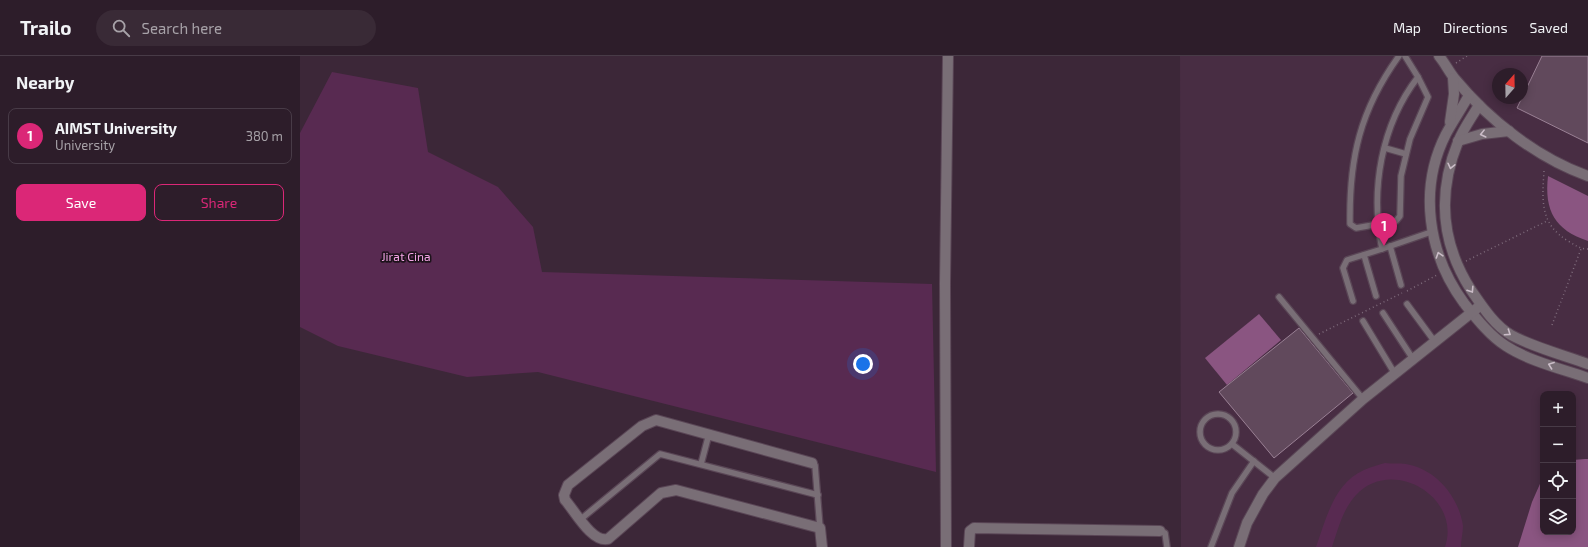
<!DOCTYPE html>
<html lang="en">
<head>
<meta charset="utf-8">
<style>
  :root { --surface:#2d1d2a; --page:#392a36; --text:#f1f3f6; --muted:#a7a2a8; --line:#483b47; --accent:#db2777 }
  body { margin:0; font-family:"Exo 2",sans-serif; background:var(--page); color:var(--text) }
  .controls { position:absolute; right:12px; bottom:12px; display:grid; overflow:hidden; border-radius:8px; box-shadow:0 2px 10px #0003 }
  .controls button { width:36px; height:36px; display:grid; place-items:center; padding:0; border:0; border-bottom:1px solid var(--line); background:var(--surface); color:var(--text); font:20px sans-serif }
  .compass { position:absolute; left:1192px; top:12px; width:36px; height:36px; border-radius:50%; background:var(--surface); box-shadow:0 2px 10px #0003; rotate:20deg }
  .you { position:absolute; left:563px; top:308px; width:14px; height:14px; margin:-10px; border:3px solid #fff; border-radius:50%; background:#1a73e8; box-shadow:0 0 0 6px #1a73e833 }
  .badge { display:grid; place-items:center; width:26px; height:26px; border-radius:50%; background:var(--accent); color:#fff; font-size:13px; font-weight:700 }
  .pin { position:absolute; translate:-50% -33px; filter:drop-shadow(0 1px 2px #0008) }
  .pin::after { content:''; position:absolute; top:21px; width:14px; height:12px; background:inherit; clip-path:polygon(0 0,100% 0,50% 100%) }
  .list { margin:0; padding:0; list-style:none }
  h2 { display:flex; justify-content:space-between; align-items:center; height:52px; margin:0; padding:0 16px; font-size:17px }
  h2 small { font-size:13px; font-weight:400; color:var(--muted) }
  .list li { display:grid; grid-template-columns:26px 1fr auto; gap:12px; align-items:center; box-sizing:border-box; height:56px; margin:0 8px 8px; padding:0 8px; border:1px solid var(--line); border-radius:8px }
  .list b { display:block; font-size:15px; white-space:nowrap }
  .list p { margin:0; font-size:13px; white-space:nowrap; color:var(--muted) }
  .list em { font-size:13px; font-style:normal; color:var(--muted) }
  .actions { display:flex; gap:8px; padding:12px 16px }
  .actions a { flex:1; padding:9px 0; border:1px solid var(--accent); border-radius:8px; text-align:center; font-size:14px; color:var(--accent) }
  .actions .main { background:var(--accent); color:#fff }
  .icon { flex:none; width:22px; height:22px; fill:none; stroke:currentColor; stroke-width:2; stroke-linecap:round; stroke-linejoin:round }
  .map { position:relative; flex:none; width:1288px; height:491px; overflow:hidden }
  header { display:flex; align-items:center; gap:24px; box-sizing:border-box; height:56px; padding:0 20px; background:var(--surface); border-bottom:1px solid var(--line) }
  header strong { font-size:19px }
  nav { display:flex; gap:22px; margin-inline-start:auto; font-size:14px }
  .search { width:280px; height:36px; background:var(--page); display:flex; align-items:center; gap:10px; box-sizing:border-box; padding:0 14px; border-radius:22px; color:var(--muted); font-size:15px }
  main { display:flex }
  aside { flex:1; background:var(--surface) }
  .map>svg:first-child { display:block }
  .built { fill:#482d43; fill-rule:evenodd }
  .green { fill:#582a51 }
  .water { fill:#8a5581 }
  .building { fill:#61495c; stroke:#9a8195 }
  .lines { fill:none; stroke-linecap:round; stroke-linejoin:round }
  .service-casing { stroke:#5a4656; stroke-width:8 }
  .minor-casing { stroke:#5a4656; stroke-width:12 }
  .path { stroke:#7e6b7b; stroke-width:1.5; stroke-dasharray:1 3; stroke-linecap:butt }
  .service { stroke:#796e76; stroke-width:5.5 }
  .minor { stroke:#796e76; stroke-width:10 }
  .oneway { stroke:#cbbdc8 }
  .labels { text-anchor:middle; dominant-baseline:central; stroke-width:3.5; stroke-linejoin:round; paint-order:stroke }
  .park-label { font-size:12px; fill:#f4a5e6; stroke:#1d131b }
</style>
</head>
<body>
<header>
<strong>Trailo</strong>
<div class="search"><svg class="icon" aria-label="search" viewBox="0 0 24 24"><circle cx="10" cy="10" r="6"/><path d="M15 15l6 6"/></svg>Search here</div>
<nav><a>Map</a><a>Directions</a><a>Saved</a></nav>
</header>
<main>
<aside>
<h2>Nearby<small></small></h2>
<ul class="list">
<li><span class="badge">1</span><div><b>AIMST University</b><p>University</p></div><em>380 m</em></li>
</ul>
<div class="actions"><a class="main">Save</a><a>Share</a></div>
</aside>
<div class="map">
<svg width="1288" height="491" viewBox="0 0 1288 491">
  <rect width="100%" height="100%" fill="#3c2738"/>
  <!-- built -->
  <path class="built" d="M 880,0 L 1288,0 L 1288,491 L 881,491 ZM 1198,18 L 1222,18 L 1222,42 L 1198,42 ZM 1243,338 L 1273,338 L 1273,476 L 1243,476 Z"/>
  <!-- green -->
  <g class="green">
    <polygon points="32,16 118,32 128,96 198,131 233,171 242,216 632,228 636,416 238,316 167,321 38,290 0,271 0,77"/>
    <path d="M 1085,407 C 1092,408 1099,407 1106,408 C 1136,413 1159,441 1163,470 C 1163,476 1161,484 1161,491 L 1145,491 C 1162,441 1092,400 1056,439 C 1043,453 1038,473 1032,491 L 1016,491 C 1026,463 1034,427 1064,414 C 1070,411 1078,409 1085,407 Z"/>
  </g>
  <!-- water -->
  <g class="water">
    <path d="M 1248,120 L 1288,140 L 1288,185 C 1255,174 1244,155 1248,120 Z"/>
    <polygon points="959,258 981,284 927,329 905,302"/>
    <polygon points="1285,403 1288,403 1288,491 1218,491 1232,446 1243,421 1243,476 1273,476 1273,404"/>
  </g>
  <!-- building -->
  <g class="building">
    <polygon points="1242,0 1288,0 1288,87 1217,52"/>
    <polygon points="999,272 1053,337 974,402 919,336"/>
  </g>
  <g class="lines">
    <!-- service casing -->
    <g class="service-casing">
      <g id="service">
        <path d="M 1099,0 C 1060,54 1049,102 1050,168 L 1056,172 L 1096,165 L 1100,160 L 1101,120 L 1110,83 L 1128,41 L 1118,21"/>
        <path d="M 1105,0 L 1118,21 C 1081,69 1070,134 1082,193 L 1131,176"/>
        <polyline points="1085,92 1106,98"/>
        <polyline points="1090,190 1101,229"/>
        <polyline points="1064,199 1076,240"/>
        <polyline points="979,241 1063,343"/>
        <polyline points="1053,245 1043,212 1047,204 1082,193"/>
        <polyline points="1107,248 1135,286"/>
        <polyline points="1083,257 1113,303"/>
        <polyline points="1063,265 1095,318"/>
        <circle cx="918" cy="376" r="18"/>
        <polyline points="932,388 975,422"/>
        <polyline points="512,407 515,409 520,472"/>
        <polyline points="401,408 409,378"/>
        <polyline points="281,463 360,398 518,439"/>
        <polyline points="860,475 865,477 867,491"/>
        <polyline points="911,491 932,437 954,405"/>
      </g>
    </g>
    <!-- minor casing -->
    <g class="minor-casing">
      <g id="minor">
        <path d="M 1139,0 C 1145,7 1149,16 1155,23 C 1189,64 1237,102 1288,120"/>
        <path d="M 1169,39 C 1162,52 1153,65 1146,78 C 1118,133 1128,198 1164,247 C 1176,262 1190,280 1206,290 C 1229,305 1262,313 1288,322"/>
        <path d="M 1179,49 C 1172,61 1163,73 1158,86 C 1137,138 1141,187 1171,234 C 1182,250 1194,269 1211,279 C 1230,290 1266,300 1288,308"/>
        <polyline points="1150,66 1154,38 1153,22"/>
        <polyline points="1158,85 1182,78 1209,75"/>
        <path d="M 512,407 L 356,364 L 342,370 L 268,429 L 264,439 L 265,444 C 275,455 292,487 308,483 L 361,437 L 376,434 L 520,472 L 522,491"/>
        <polyline points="646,491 645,228 648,0"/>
        <polyline points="669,491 670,475 674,472 860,475"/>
        <polyline points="939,491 947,467 963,438 975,422 1063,343 1181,249"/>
      </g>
    </g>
    <!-- path -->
    <g class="path">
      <polyline points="1156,7 1167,0"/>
      <path d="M 1244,115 C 1242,145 1240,168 1268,185 C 1275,189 1280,193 1288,193"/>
      <polyline points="1166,205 1247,165"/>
      <polyline points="1107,235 1137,219"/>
      <polyline points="1252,269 1281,193"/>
      <polyline points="1019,278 1102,237"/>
    </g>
    <!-- service -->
    <use href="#service" class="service"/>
    <!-- minor -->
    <use href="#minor" class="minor"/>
  </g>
  <!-- one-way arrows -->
  <defs><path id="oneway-chevron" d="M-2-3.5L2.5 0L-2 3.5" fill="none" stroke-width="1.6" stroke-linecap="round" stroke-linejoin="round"/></defs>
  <g class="oneway">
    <use href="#oneway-chevron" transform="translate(1183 78) rotate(166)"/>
    <use href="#oneway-chevron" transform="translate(1151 110) rotate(103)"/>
    <use href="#oneway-chevron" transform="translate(1139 199) rotate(-108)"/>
    <use href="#oneway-chevron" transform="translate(1171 234) rotate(57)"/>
    <use href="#oneway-chevron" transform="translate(1208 277) rotate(34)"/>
    <use href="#oneway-chevron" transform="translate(1251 309) rotate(-160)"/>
  </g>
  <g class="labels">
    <!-- park labels -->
    <g class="park-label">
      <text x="106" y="200">Jirat Cina</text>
    </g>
  </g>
</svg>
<div class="controls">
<button>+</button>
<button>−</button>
<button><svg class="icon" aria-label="locate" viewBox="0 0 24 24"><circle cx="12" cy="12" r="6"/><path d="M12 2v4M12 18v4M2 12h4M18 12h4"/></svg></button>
<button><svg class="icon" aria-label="layers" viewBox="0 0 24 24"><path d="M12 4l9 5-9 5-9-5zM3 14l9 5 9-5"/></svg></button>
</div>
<svg class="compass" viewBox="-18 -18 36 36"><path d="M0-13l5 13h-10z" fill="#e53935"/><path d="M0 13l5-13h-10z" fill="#a7a2a8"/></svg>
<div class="you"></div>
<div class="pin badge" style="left:1084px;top:190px">1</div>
</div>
</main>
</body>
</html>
